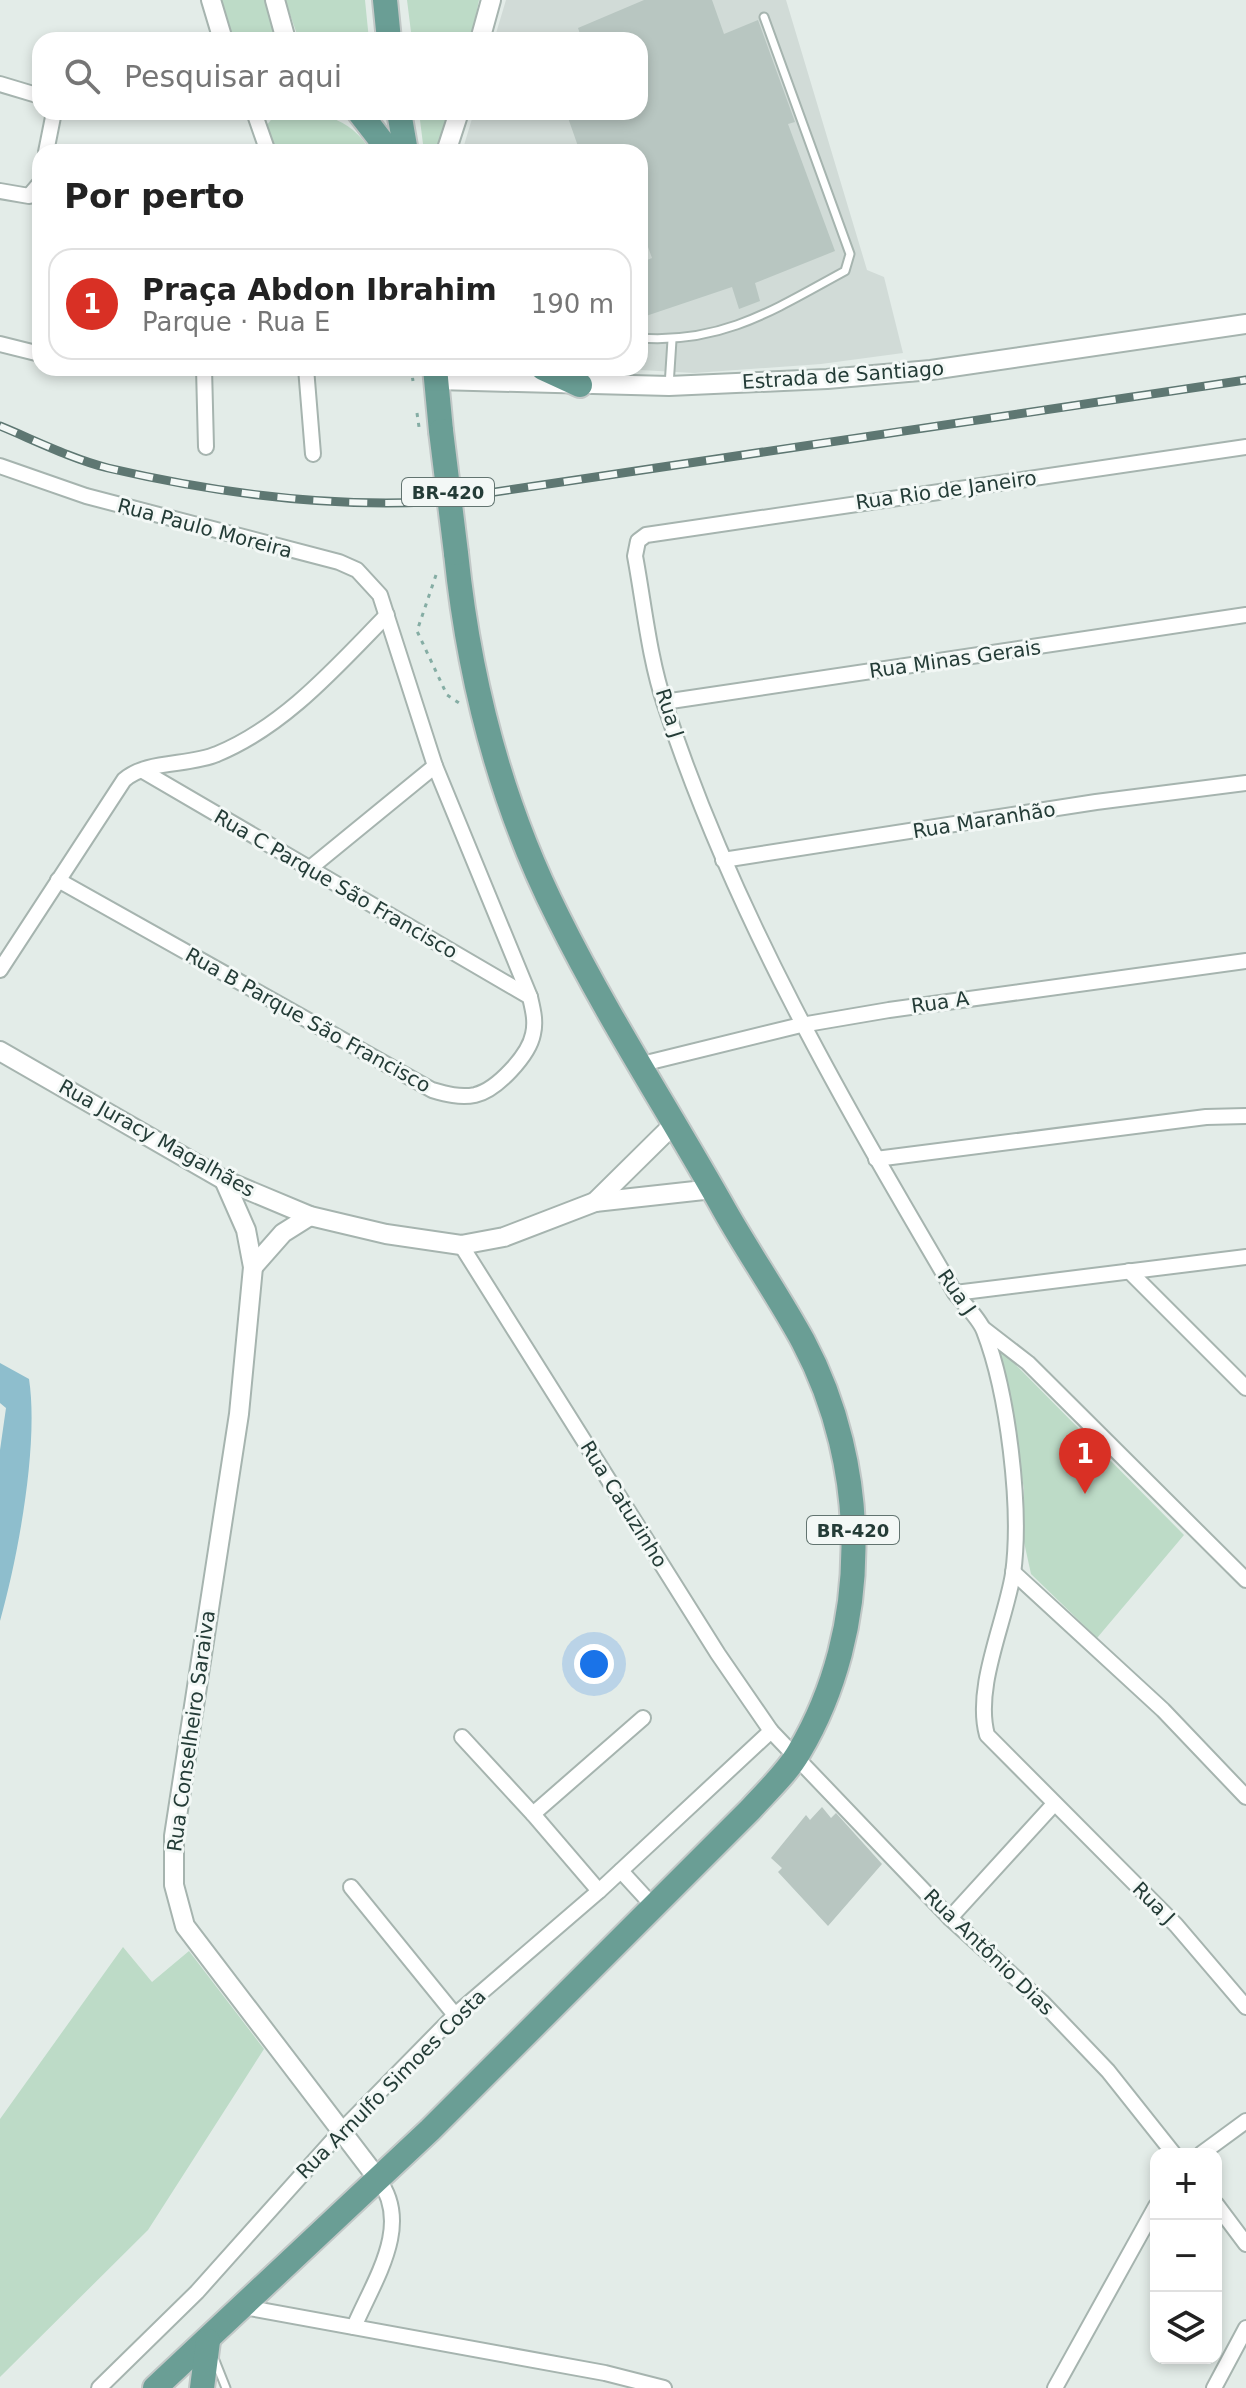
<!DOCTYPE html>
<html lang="pt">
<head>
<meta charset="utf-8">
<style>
  :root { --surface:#fff; --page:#f2f2f2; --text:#222; --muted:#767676; --line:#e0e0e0; --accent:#d93025 }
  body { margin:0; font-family:"DejaVu Sans",sans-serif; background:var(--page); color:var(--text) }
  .controls { position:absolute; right:24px; bottom:24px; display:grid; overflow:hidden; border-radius:16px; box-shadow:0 4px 12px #0003 }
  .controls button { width:72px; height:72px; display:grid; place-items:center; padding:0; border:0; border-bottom:2px solid var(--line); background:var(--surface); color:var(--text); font:40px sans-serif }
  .you { position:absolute; left:594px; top:1664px; width:28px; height:28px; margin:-20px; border:6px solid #fff; border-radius:50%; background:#1a73e8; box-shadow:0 0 0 12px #1a73e833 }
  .badge { display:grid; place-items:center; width:52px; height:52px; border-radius:50%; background:var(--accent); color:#fff; font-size:26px; font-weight:700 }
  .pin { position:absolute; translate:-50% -66px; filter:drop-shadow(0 2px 4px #0008) }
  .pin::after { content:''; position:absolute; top:42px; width:28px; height:24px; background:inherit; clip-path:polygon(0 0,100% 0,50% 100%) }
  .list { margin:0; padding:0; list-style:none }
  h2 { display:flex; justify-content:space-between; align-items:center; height:104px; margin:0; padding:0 32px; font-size:34px }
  h2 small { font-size:26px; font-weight:400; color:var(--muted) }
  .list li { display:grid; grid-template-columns:52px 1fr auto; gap:24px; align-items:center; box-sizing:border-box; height:112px; margin:0 16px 16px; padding:0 16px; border:2px solid var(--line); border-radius:24px }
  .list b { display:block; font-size:30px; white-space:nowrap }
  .list p { margin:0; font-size:26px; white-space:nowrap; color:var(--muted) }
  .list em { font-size:26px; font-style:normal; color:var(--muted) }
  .icon { flex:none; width:44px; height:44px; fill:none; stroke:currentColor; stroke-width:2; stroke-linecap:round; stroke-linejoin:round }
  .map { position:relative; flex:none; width:1246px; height:2388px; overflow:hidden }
  .search { position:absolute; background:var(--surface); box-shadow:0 4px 12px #0003; left:32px; top:32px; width:616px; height:88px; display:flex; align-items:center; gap:20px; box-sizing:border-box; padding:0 28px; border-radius:24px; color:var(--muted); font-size:30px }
  .panel { position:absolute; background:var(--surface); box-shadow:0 4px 12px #0003; left:32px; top:144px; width:616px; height:232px; border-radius:24px }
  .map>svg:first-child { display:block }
  .built { fill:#d1dbd7 }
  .green { fill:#bddbc7 }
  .water { fill:#8ebecd }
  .building { fill:#b8c6c1 }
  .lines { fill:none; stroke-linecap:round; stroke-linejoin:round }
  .service-casing { stroke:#a6b4af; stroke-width:11 }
  .minor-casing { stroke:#a6b4af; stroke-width:18 }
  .tertiary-casing { stroke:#a6b4af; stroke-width:22 }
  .primary-casing { stroke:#c2c8c7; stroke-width:28 }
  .path { stroke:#85ada4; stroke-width:3; stroke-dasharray:4 6; stroke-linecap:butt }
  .service { stroke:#fff; stroke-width:7 }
  .minor { stroke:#fff; stroke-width:14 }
  .tertiary { stroke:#fff; stroke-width:18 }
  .primary { stroke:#6a9e95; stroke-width:24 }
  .rail-casing { stroke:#5e7772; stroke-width:9 }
  .rail { stroke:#f3f8f6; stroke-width:6; stroke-dasharray:18; stroke-linecap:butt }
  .primary-bridge-casing { stroke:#c2c8c7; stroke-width:28; stroke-linecap:butt }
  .path-bridge { stroke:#85ada4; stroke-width:3; stroke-dasharray:4 6; stroke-linecap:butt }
  .primary-bridge { stroke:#6a9e95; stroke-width:24 }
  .labels { text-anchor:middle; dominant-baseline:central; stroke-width:6; stroke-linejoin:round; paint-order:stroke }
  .shield { fill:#f3f8f6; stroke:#627470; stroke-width:2 }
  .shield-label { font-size:18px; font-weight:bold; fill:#243c37 }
  .street-label { font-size:20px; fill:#243c37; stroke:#f3f8f6 }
</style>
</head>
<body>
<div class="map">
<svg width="1246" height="2388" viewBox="0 0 1246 2388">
  <rect width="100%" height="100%" fill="#e3ece8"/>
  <!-- built -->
  <polygon class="built" points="506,0 786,0 867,270 884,277 903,353 821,364 694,373 605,368 640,368 640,152 462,152 474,112 640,112 640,40 494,40"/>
  <!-- green -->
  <g class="green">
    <polygon points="218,0 266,0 275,40 232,40"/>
    <polygon points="285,0 365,0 369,40 299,40"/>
    <polygon points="407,0 479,0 471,40 412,40"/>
    <path d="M 277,112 C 317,112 349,114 371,152 L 272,152 L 267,125 Z"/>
    <polygon points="419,112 436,112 447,121 438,152 424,152"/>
    <polygon points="1000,1353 1006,1355 1184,1535 1097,1638 1031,1574 1024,1542 1024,1488 997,1363"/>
    <polygon points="123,1947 152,1982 189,1951 264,2049 148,2230 0,2377 0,2119"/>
  </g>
  <!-- water -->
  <path class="water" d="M 0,1363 L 29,1379 C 39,1444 18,1557 0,1621 L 0,1450 L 6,1408 L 0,1403 Z"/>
  <!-- building -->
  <g class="building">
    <polygon points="644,0 712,0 724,34 758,20 795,122 788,124 835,251 755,283 760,301 739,309 732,287 640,318 640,263 652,258 640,225 640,152 580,152 566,112 640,112 640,40 582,40 578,28"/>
    <polygon points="822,1807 831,1818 836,1813 882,1864 828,1926 778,1872 782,1868 771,1858 806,1815 810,1820"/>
  </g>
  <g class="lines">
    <!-- service casing -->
    <g class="service-casing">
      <g id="service">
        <path d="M 640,338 C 723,344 775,309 845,271 L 850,254 L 764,17"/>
        <polyline points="669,386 672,340"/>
        <polyline points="214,2358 226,2388"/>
      </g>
    </g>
    <!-- minor casing -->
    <g class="minor-casing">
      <g id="minor">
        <polyline points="0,84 40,96"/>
        <polyline points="254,112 268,152"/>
        <polyline points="46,152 54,112"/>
        <polyline points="0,191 29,196 40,183"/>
        <polyline points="0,344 40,354"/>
        <polyline points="204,368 206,447"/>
        <polyline points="306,368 313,454"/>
        <path d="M 1246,447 L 646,535 L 638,541 L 635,556 C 644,604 649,658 665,705 C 733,914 844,1104 955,1293 C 964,1304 979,1318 984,1331 C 1008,1393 1022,1508 1013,1574 C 1005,1623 974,1687 987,1735 L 1176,1925 L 1246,2007"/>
        <path d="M 0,466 L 86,496 L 339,562 L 357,570 L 380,595 L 435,766 L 530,997 C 533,1010 536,1021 533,1034 C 529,1055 497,1090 475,1095 C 460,1098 446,1094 432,1090 L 58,880"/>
        <polyline points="664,702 1246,615"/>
        <polyline points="143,771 530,997"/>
        <polyline points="723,860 1096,802 1246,783"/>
        <polyline points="309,869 435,766"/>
        <path d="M 0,970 L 124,780 C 146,760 190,766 217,754 C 285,726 337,666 387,615"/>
        <polyline points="638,1065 801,1025 889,1010 1246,961"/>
        <polyline points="876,1159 1206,1117 1246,1116"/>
        <polyline points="461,1245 718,1654 771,1731 950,1918 1043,2003 1108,2071 1174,2154"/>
        <polyline points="1129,1271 1246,1388"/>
        <polyline points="955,1293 1246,1257"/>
        <polyline points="984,1329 1028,1363 1246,1580"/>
        <polyline points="1013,1572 1163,1710 1246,1797"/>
        <polyline points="462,1737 533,1814"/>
        <polyline points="621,1871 654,1907"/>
        <polyline points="351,1887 455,2015"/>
        <polyline points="599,1891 533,1814 643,1718"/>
        <polyline points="950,1918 1054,1804"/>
        <polyline points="1201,2154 1246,2121"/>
        <polyline points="1216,2204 1246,2244"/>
        <polyline points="244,2307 605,2373 664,2388"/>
        <path d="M 354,2327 C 374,2280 413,2225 378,2179"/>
        <polyline points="99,2388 197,2292 342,2130 455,2015 599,1891 771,1731"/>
        <polyline points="1055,2388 1156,2206"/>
        <polyline points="1214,2388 1246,2328"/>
      </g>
    </g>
    <!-- tertiary casing -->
    <g class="tertiary-casing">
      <g id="tertiary">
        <polyline points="211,0 223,40"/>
        <polyline points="275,0 286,40"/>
        <polyline points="480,40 491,0"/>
        <polyline points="446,152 459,112"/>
        <polyline points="437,380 669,386 827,379 931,370 1246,324"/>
        <polyline points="0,1051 224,1180 310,1216 386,1234 461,1245 504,1237 595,1202 713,1189"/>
        <polyline points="224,1180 246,1230 253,1267 239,1414 174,1836 174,1885 185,1926 378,2179"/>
        <polyline points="595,1202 675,1123"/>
        <polyline points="253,1267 283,1233 310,1216"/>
      </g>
    </g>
    <!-- primary casing -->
    <g class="primary-casing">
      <g id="primary">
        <polyline points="385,0 389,40"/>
        <polyline points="359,112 390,152"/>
        <polyline points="399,112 406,152"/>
        <polyline points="435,368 441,431"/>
        <polyline points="543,368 580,385"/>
        <path d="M 155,2388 L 430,2130 L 750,1810 C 767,1791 787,1773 799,1752 C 872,1629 870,1467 803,1341 C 779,1297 750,1255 725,1211 C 670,1113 608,1018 558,917 C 500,802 469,680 456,553"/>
        <polyline points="202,2388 208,2341"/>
      </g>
    </g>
    <!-- path -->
    <g class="path">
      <polyline points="411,368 413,381"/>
      <polyline points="436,575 417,631 447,695 459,703"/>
    </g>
    <!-- service -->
    <use href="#service" class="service"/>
    <!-- minor -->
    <use href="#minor" class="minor"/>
    <!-- tertiary -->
    <use href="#tertiary" class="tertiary"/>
    <!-- primary -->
    <use href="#primary" class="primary"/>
    <!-- rail casing -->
    <g class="rail-casing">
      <path id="rail" d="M 0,426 C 34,440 72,459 108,468 C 211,492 322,507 428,502 L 1246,380"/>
    </g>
    <!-- rail -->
    <use href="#rail" class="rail"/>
    <!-- primary-bridge casing -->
    <g class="primary-bridge-casing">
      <polyline id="primary-bridge" points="441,431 456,553"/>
    </g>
    <!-- path-bridge -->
    <polyline class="path-bridge" points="417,413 419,427"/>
    <!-- primary-bridge -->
    <use href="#primary-bridge" class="primary-bridge"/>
  </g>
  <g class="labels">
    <!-- shield labels -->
    <g class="shield">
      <rect x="402" y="478" width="92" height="28" rx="6"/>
      <rect x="807" y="1516" width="92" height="28" rx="6"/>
    </g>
    <g class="shield-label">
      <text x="448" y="492">BR-420</text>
      <text x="853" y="1530">BR-420</text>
    </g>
    <!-- street labels -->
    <g class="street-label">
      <text transform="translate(843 375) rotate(-4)">Estrada de Santiago</text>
      <text transform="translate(946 490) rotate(-8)">Rua Rio de Janeiro</text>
      <text transform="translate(205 528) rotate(15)">Rua Paulo Moreira</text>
      <text transform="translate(955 659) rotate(-8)">Rua Minas Gerais</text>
      <text transform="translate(670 713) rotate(72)">Rua J</text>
      <text transform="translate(984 820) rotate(-9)">Rua Maranhão</text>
      <text transform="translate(336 884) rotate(30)">Rua C Parque São Francisco</text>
      <text transform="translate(940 1002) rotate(-8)">Rua A</text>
      <text transform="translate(308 1020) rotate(29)">Rua B Parque São Francisco</text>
      <text transform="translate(157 1138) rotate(29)">Rua Juracy Magalhães</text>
      <text transform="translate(957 1292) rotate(55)">Rua J</text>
      <text transform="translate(624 1504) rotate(58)">Rua Catuzinho</text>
      <text transform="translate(191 1731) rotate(-82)">Rua Conselheiro Saraiva</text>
      <text transform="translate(1154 1903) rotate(45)">Rua J</text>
      <text transform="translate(989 1952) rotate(44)">Rua Antônio Dias</text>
      <text transform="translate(391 2084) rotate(-45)">Rua Arnulfo Simoes Costa</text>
    </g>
  </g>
</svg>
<div class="controls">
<button>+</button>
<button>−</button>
<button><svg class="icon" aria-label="layers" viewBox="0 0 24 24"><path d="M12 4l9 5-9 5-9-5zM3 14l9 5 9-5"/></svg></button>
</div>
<div class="you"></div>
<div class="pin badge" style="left:1085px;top:1494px">1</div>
<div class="search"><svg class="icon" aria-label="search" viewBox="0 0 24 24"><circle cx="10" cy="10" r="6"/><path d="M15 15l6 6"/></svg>Pesquisar aqui</div>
<section class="panel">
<h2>Por perto<small></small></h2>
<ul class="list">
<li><span class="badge">1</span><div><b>Praça Abdon Ibrahim</b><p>Parque · Rua E</p></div><em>190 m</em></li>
</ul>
</section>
</div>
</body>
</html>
